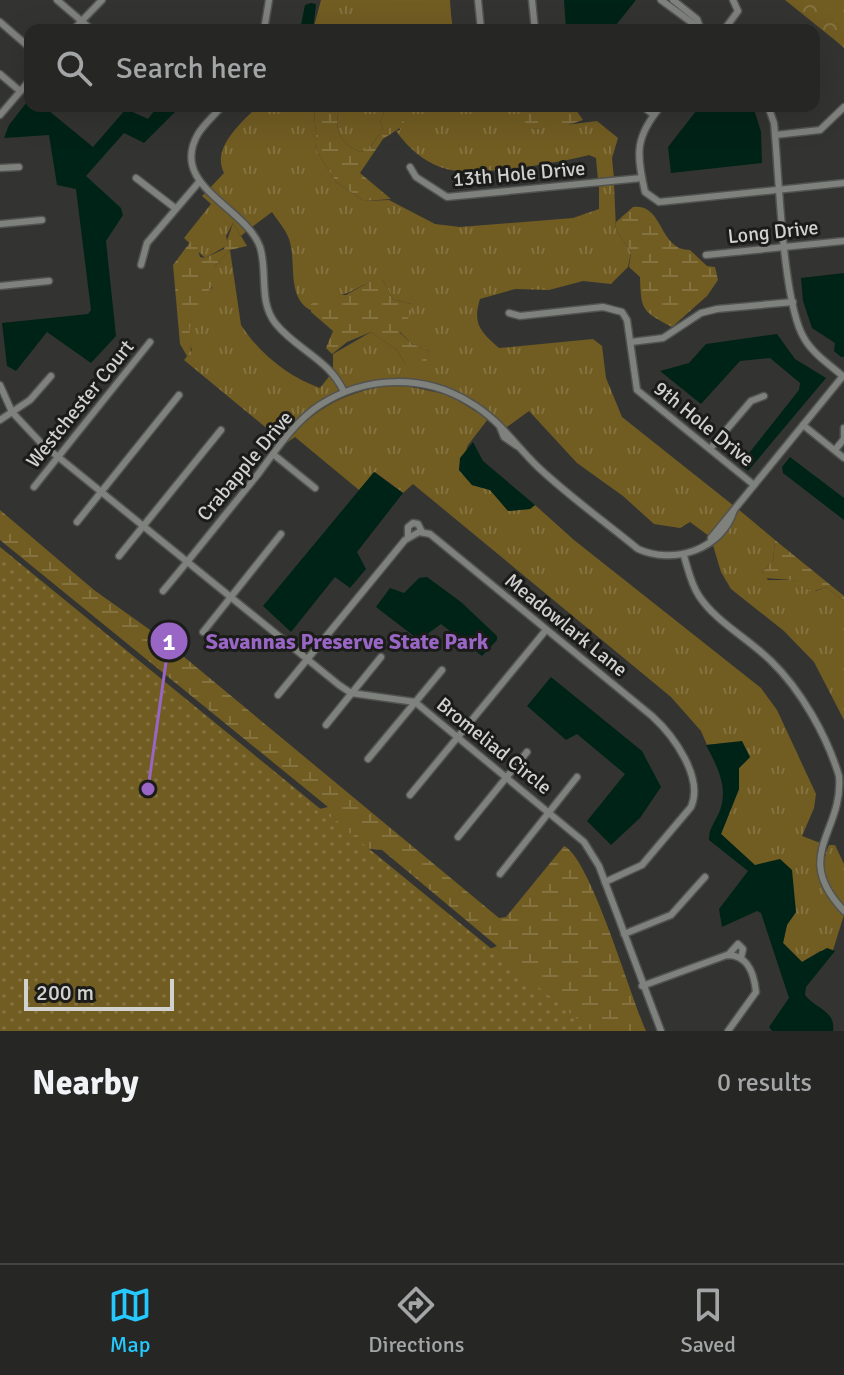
<!DOCTYPE html>
<html lang="en">
<head>
<meta charset="utf-8">
<style>
  :root { --surface:#262725; --page:#2e2f2d; --text:#f1f3f6; --muted:#a4a5a7; --line:#424442; --accent:#25c9fe }
  body { margin:0; font-family:Signika,sans-serif; background:var(--page); color:var(--text) }
  .scale { position:absolute; left:24px; bottom:20px; width:150px; box-sizing:border-box; padding-left:8px; border:4px solid #d1d2d0; border-top:0; font-size:22px; line-height:28px; white-space:nowrap; color:#d1d2d0; -webkit-text-stroke:6px #1b1c1a; paint-order:stroke }
  .list { margin:0; padding:0; list-style:none }
  h2 { display:flex; justify-content:space-between; align-items:center; height:104px; margin:0; padding:0 32px; font-size:34px }
  h2 small { font-size:26px; font-weight:400; color:var(--muted) }
  .icon { flex:none; width:44px; height:44px; fill:none; stroke:currentColor; stroke-width:2; stroke-linecap:round; stroke-linejoin:round }
  .map { position:relative; flex:none; width:844px; height:1031px; overflow:hidden }
  .search { position:absolute; background:var(--surface); box-shadow:0 8px 32px #0002; left:24px; right:24px; top:24px; height:88px; display:flex; align-items:center; gap:20px; box-sizing:border-box; padding:0 28px; border-radius:16px; color:var(--muted); font-size:30px }
  .sheet { height:232px; background:var(--surface) }
  nav { display:flex; justify-content:space-around; align-items:center; box-sizing:border-box; height:112px; border-top:2px solid var(--line); background:var(--surface); font-size:22px; color:var(--muted) }
  nav a { display:grid; justify-items:center; gap:4px }
  nav .on { color:var(--accent) }
  .map>svg:first-child { display:block }
  .grass { fill:url(#grass-tufts) }
  .forest { fill:url(#forest-crowns) }
  .wetland { fill:url(#wetland-marsh) }
  .park { fill:url(#park-dots) }
  .pitch { fill:#715c22 }
  .water { fill:#002317 }
  .lines { fill:none; stroke-linecap:round; stroke-linejoin:round }
  .minor-casing { stroke:#515350; stroke-width:9 }
  .minor { stroke:#7f817d; stroke-width:6 }
  .labels { text-anchor:middle; dominant-baseline:central; stroke-width:6; stroke-linejoin:round; paint-order:stroke }
  .street-label { font-size:20px; fill:#d1d2d0; stroke:#1b1c1a }
  .leader { fill:none; stroke:#9966c5; stroke-width:3 }
  .callout-dot { fill:#9966c5; stroke:#1b1c1a; stroke-width:3 }
  .mark-label { font-size:24px; text-anchor:middle; font-weight:bold; fill:#fff }
  .callout-label { font-size:22px; text-anchor:middle; font-weight:bold; fill:#9966c5; stroke:#1b1c1a; stroke-width:6; stroke-linejoin:round; paint-order:stroke }
</style>
</head>
<body>
<div class="map">
<svg width="844" height="1031" viewBox="0 0 844 1031">
  <defs>
    <pattern id="grass-tufts" width="24" height="20" patternUnits="userSpaceOnUse" patternTransform="scale(2)"><rect width="24" height="20" fill="#715c22"/><path d="M3 7l-1-3M5 7V3M7 7l1-3M15 17l-1-3M17 17v-4M19 17l1-3" fill="none" stroke="#847241"/></pattern>
    <pattern id="forest-crowns" width="20" height="18" patternUnits="userSpaceOnUse" patternTransform="scale(2)"><rect width="20" height="18" fill="#715c22"/><path d="M2 6a3 3 0 1 1 6 0M12 15a3 3 0 1 1 6 0" fill="none" stroke="#847241"/></pattern>
    <pattern id="wetland-marsh" width="20" height="14" patternUnits="userSpaceOnUse" patternTransform="scale(2)"><rect width="20" height="14" fill="#715c22"/><path d="M1 5h8M5 5V1M11 12h8M15 12V8" fill="none" stroke="#847241"/></pattern>
    <pattern id="park-dots" width="8" height="8" patternUnits="userSpaceOnUse" patternTransform="scale(2)"><rect width="8" height="8" fill="#715c22"/><path d="M2 2h.1M6 6h.1" fill="none" stroke="#847241" stroke-width="1.8" stroke-linecap="round"/></pattern>
  </defs>
  <rect width="100%" height="100%" fill="#333431"/>
  <!-- grass -->
  <g class="grass">
    <polygon points="321,0 450,0 452,30 313,30"/>
    <path d="M 258,106 L 315,106 C 312,121 319,132 315,148 L 336,182 L 364,201 L 389,200 L 435,224 L 460,227 L 573,218 L 599,209 L 599,186 L 614,184 L 616,230 L 631,252 L 628,267 L 611,284 L 583,281 L 549,290 L 515,289 L 480,299 C 472,324 481,332 499,348 L 593,339 L 602,346 L 606,378 L 622,417 L 734,506 L 709,536 L 690,522 L 680,528 L 654,524 L 623,496 L 577,463 L 529,411 L 507,427 C 495,421 485,409 473,401 C 434,376 389,375 346,388 L 333,368 L 333,354 L 371,332 L 397,350 L 406,365 L 426,360 L 429,351 L 411,343 L 400,332 L 411,304 L 393,299 L 383,280 C 362,279 350,300 327,295 L 310,310 C 286,296 297,262 289,239 C 286,230 278,221 272,212 L 252,227 L 209,189 L 224,173 C 211,148 241,123 258,106 Z"/>
    <path d="M 340,106 L 386,106 L 380,123 L 383,129 L 369,149 L 361,152 C 339,144 333,127 340,106 Z"/>
    <path d="M 395,106 L 506,106 L 519,110 L 533,129 L 597,121 L 618,138 L 612,158 L 614,179 L 598,180 L 596,158 L 589,155 C 558,163 482,176 451,170 C 427,165 410,150 396,131 L 400,130 Z"/>
    <polygon points="205,193 248,230 241,236 233,223 226,236 228,245 205,258 184,238 211,204 202,196"/>
    <path d="M 230,250 L 241,325 C 259,353 288,377 320,388 L 331,374 L 341,390 L 314,405 L 281,440 L 184,360 L 192,350 C 182,334 195,298 212,288 L 214,267 Z"/>
    <path d="M 397,384 L 449,395 L 488,419 L 468,445 L 459,470 L 472,485 L 490,490 L 509,511 L 530,509 L 535,505 L 574,540 L 761,688 L 777,710 L 816,794 L 814,808 L 802,836 L 823,844 C 816,875 822,891 844,915 L 833,950 L 820,951 L 802,962 L 783,943 L 787,924 L 796,912 L 792,884 L 755,866 L 721,834 L 739,789 L 739,768 L 750,757 L 727,743 L 707,745 L 701,731 L 671,697 L 413,484 L 403,493 L 375,472 L 359,490 L 295,437 L 285,444 C 316,405 349,391 397,384 Z"/>
    <polygon points="738,509 775,540 773,560 762,573 768,580 792,580 816,591 826,587 844,601 844,720 814,662 784,631 731,589 721,572 712,542 731,524"/>
    <path d="M 829,845 L 835,845 L 844,864 L 844,907 C 828,887 818,870 829,845 Z"/>
  </g>
  <!-- forest -->
  <polygon class="forest" points="785,0 844,0 844,48 836,41"/>
  <!-- wetland -->
  <g class="wetland">
    <path d="M 315,106 L 340,106 C 333,127 339,144 361,152 L 370,148 L 383,129 L 380,123 L 386,106 L 395,106 L 404,120 L 403,126 L 383,139 L 360,173 L 391,199 L 364,201 L 336,182 L 315,148 C 319,132 312,121 315,106 Z"/>
    <polygon points="506,106 573,106 583,120 565,126 533,129 528,128 519,110"/>
    <path d="M 633,207 C 664,203 658,250 690,250 L 707,266 L 715,267 L 718,280 L 707,296 L 672,327 C 642,311 641,311 640,277 L 629,267 L 631,252 L 616,230 L 616,222 Z"/>
    <path d="M 233,223 L 247,246 L 230,250 L 214,267 L 214,284 C 196,307 184,324 192,354 L 187,356 L 180,344 L 173,265 L 191,241 L 196,242 L 200,257 L 205,258 L 224,249 Z"/>
    <polygon points="373,280 383,280 393,299 411,304 411,313 400,333 411,343 429,351 425,365 406,365 397,350 371,332 347,342 332,354 326,348 333,331 311,312 310,305 323,295 346,295"/>
    <path d="M 0,510 L 94,590 L 160,637 L 499,918 L 506,917 L 564,846 C 590,857 631,998 646,1031 L 520,1031 L 487,950 L 497,946 L 382,850 L 351,847 L 315,810 L 328,807 L 0,540 Z"/>
    <polygon points="775,540 844,596 844,601 826,587 812,592 792,580 764,578 762,573 773,560"/>
  </g>
  <!-- park -->
  <polygon class="park" points="0,547 592,1031 0,1031"/>
  <!-- pitch -->
  <polygon class="pitch" points="449,1 453,30 386,30 383,10 379,8 383,3 404,5"/>
  <!-- water -->
  <g class="water">
    <polygon points="564,0 636,0 612,30 566,30"/>
    <polygon points="311,3 316,4 313,30 300,30 305,5"/>
    <polygon points="30,98 30,106 43,106 93,147 126,109 148,119 158,106 181,106 144,143 124,133 86,176 121,208 123,215 106,241 116,336 91,363 47,332 16,371 7,366 2,323 88,314 91,310 76,189 57,185 49,135 4,138 9,125"/>
    <polygon points="700,106 753,106 761,132 762,163 671,173 668,147"/>
    <polygon points="844,273 844,357 841,357 834,351 835,343 812,328 803,301 801,278"/>
    <polygon points="777,334 795,359 826,378 748,471 740,465 742,462 799,390 800,383 770,358 740,361 701,404 660,371 689,363 706,344"/>
    <polygon points="473,442 483,461 535,505 530,509 508,511 490,490 472,485 459,470 460,458"/>
    <polygon points="790,457 844,498 844,520 783,473 782,467"/>
    <polygon points="374,472 403,493 357,552 366,569 350,588 335,577 291,632 263,606"/>
    <polygon points="427,577 461,602 497,636 497,640 482,656 441,624 419,640 376,607 390,588 404,593 419,578"/>
    <polygon points="551,677 642,751 661,787 640,818 611,845 587,821 625,774 577,734 566,740 527,706"/>
    <path d="M 742,741 L 750,757 L 739,768 L 739,789 L 721,834 L 755,865 L 780,859 L 792,870 L 796,912 L 787,925 L 783,943 L 802,962 L 827,948 L 835,951 L 806,987 L 805,995 C 815,1009 836,1010 833,1031 L 772,1031 L 769,1027 L 789,998 L 761,913 L 757,911 L 722,927 L 719,909 L 748,871 L 709,840 C 709,829 713,825 718,815 C 730,790 718,768 706,745 Z"/>
  </g>
  <g class="lines">
    <!-- minor casing -->
    <g class="minor-casing">
      <g id="minor">
        <polyline points="57,0 92,30"/>
        <polyline points="478,0 481,30"/>
        <polyline points="532,0 535,30"/>
        <polyline points="661,0 702,30"/>
        <polyline points="673,0 697,19 701,30"/>
        <polyline points="0,22 30,48"/>
        <polyline points="73,30 102,0"/>
        <polyline points="264,30 269,0"/>
        <polyline points="724,30 738,11 733,0"/>
        <polyline points="0,74 20,91"/>
        <path d="M 222,106 C 215,115 204,124 198,134 C 168,186 246,207 260,247 C 268,272 258,302 276,324 C 297,350 329,359 344,392"/>
        <polyline points="642,106 654,115"/>
        <path d="M 661,106 C 635,137 636,153 645,192 L 659,202 L 844,183"/>
        <path d="M 768,106 L 774,123 C 779,172 782,301 804,338 C 813,354 830,365 844,377"/>
        <polyline points="0,115 30,80"/>
        <polyline points="775,135 820,130 844,107"/>
        <polyline points="410,167 416,177 447,197 642,178"/>
        <polyline points="0,168 19,167"/>
        <polyline points="136,178 175,208"/>
        <polyline points="0,224 42,220"/>
        <polyline points="706,255 844,241"/>
        <polyline points="141,265 147,243 199,182"/>
        <polyline points="0,286 49,281"/>
        <polyline points="509,313 520,316 603,307 622,312 627,320 637,390 754,485"/>
        <polyline points="631,342 663,338 701,313 717,309 793,302"/>
        <polyline points="0,385 12,412 41,443 339,685 351,693 415,702 584,842 599,866 661,1031"/>
        <polyline points="0,420 30,400 51,376"/>
        <polyline points="803,425 844,458"/>
        <polyline points="500,427 504,437 517,446"/>
        <polyline points="844,428 844,439"/>
        <polyline points="710,449 751,401 764,396"/>
        <polyline points="835,450 844,439"/>
        <polyline points="273,454 315,488"/>
        <polyline points="34,487 150,342"/>
        <polyline points="77,522 179,395"/>
        <polyline points="408,538 408,527 413,523 418,524 422,532"/>
        <polyline points="711,538 843,376"/>
        <polyline points="119,556 221,430"/>
        <path d="M 684,556 C 688,569 691,584 699,596 C 716,622 749,639 771,661 C 801,690 827,736 839,776 C 844,832 791,855 844,911"/>
        <path d="M 163,591 C 196,552 227,512 259,473 C 276,450 295,421 320,405 C 365,376 423,374 469,402 C 499,419 515,445 539,468 C 570,497 605,522 638,549 C 673,565 722,550 734,510"/>
        <polyline points="203,632 281,534"/>
        <path d="M 278,695 L 405,540 L 419,532 L 430,534 L 652,716 C 674,736 704,778 691,807 L 642,865 L 605,882"/>
        <polyline points="326,725 381,657"/>
        <polyline points="368,759 442,670"/>
        <polyline points="410,795 546,630"/>
        <polyline points="458,837 527,752"/>
        <polyline points="500,874 577,777"/>
        <polyline points="624,934 671,915 705,877"/>
        <polyline points="728,955 738,944 743,949 741,958"/>
        <path d="M 642,986 L 727,955 C 748,955 754,973 756,992 L 728,1031"/>
      </g>
    </g>
    <!-- minor -->
    <use href="#minor" class="minor"/>
  </g>
  <g class="labels">
    <!-- street labels -->
    <g class="street-label">
      <text transform="translate(519 174) rotate(-5)">13th Hole Drive</text>
      <text transform="translate(773 232) rotate(-6)">Long Drive</text>
      <text transform="translate(80 404) rotate(-51)">Westchester Court</text>
      <text transform="translate(704 424) rotate(39)">9th Hole Drive</text>
      <text transform="translate(245 466) rotate(-50)">Crabapple Drive</text>
      <text transform="translate(566 625) rotate(39)">Meadowlark Lane</text>
      <text transform="translate(494 746) rotate(39)">Bromeliad Circle</text>
    </g>
  </g>
  <!-- callouts -->
  <path class="leader" d="M148 789L169 641"/>
  <g class="callout-dot">
    <circle cx="148" cy="789" r="8"/>
    <circle cx="169" cy="641" r="20"/>
  </g>
  <g class="mark-label">
    <text x="169" y="650">1</text>
  </g>
  <g class="callout-label">
    <text x="347" y="649">Savannas Preserve State Park</text>
  </g>
</svg>
<div class="scale">200 m</div>
<div class="search"><svg class="icon" aria-label="search" viewBox="0 0 24 24"><circle cx="10" cy="10" r="6"/><path d="M15 15l6 6"/></svg>Search here</div>
</div>
<section class="sheet">
<h2>Nearby<small>0 results</small></h2>
<ul class="list">
</ul>
</section>
<nav>
<a class="on"><svg class="icon" aria-label="map" viewBox="0 0 24 24"><path d="M3 6l6-2 6 2 6-2v14l-6 2-6-2-6 2zM9 4v14M15 6v14"/></svg>Map</a>
<a><svg class="icon" aria-label="directions" viewBox="0 0 24 24"><path d="M12 3l9 9-9 9-9-9zM9 14v-3h6M13 9l2 2-2 2"/></svg>Directions</a>
<a><svg class="icon" aria-label="saved" viewBox="0 0 24 24"><path d="M7 4h10v16l-5-4-5 4z"/></svg>Saved</a>
</nav>
</body>
</html>
